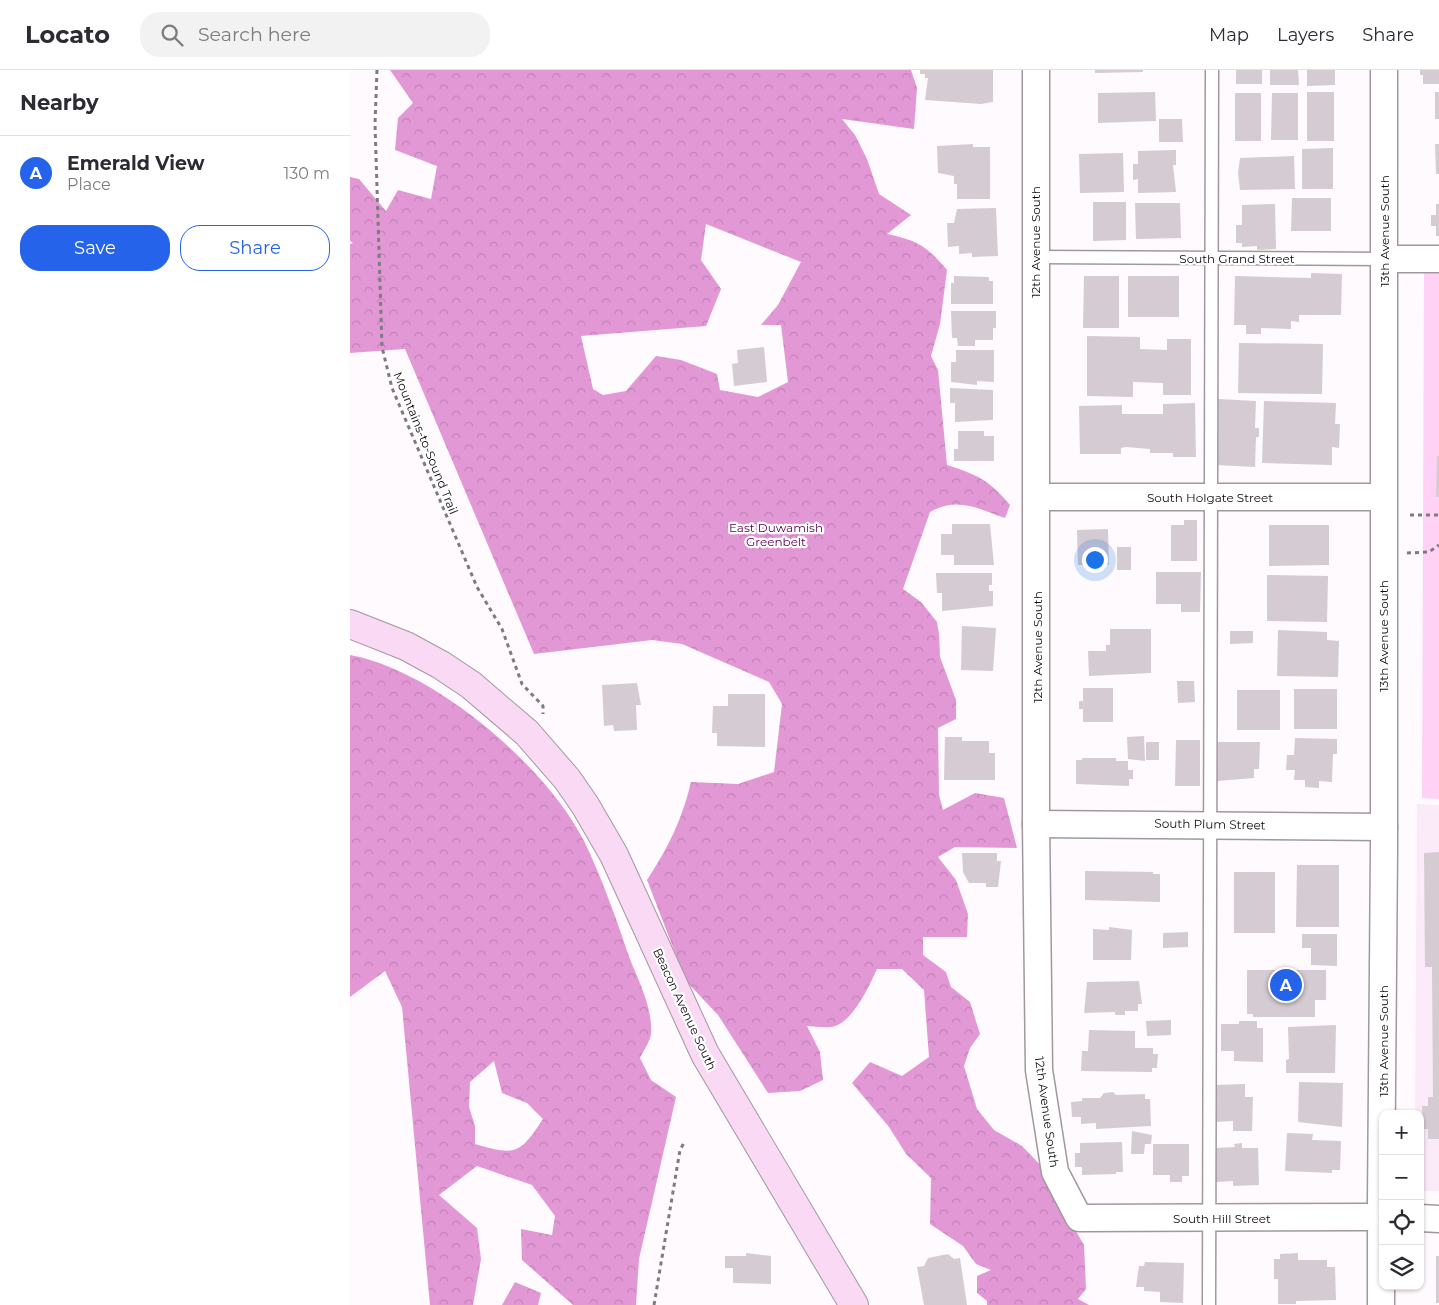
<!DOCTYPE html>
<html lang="en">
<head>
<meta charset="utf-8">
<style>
  :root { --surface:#fff; --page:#f2f2f3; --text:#2b2b33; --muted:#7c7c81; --line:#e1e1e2; --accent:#2563eb }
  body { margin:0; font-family:Montserrat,sans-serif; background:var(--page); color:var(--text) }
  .controls { position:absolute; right:15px; bottom:15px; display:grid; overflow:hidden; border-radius:10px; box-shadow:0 1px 4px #0004 }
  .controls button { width:45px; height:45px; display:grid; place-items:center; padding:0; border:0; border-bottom:1px solid var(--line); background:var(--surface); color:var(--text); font:25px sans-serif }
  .you { position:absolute; left:744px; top:489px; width:18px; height:18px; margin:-12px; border:4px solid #fff; border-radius:50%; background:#1a73e8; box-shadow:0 0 0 8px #1a73e833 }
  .badge { display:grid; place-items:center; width:32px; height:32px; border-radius:50%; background:var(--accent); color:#fff; font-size:16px; font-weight:700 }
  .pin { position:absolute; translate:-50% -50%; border:2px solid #fff; box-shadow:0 1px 5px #0006 }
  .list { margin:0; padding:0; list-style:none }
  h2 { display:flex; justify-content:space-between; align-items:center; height:65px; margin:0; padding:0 20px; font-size:21px }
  h2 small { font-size:16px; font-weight:400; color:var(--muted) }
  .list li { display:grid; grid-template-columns:32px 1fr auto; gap:15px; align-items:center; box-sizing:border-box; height:75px; padding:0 20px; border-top:1px solid var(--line) }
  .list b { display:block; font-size:19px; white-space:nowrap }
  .list p { margin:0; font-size:16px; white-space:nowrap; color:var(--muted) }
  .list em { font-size:16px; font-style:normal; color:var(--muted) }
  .actions { display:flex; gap:10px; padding:15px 20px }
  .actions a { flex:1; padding:11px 0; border:1px solid var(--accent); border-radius:20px; text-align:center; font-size:18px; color:var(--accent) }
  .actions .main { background:var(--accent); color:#fff }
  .icon { flex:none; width:28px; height:28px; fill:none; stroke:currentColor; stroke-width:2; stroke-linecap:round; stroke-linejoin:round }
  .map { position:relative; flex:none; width:1089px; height:1235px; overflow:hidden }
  header { display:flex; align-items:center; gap:30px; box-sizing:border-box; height:70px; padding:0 25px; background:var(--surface); border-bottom:1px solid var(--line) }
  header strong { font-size:24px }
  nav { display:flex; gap:28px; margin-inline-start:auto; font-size:18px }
  .search { width:350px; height:45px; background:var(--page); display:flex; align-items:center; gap:12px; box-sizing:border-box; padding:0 18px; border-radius:20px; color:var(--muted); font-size:19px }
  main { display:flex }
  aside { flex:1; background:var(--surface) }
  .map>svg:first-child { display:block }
  .built { fill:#fbeaf7 }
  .forest { fill:url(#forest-crowns); fill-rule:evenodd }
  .park { fill:#fed1f5 }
  .building { fill:#d5cbd3 }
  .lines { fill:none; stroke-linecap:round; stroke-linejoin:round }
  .service-casing { stroke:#a1989f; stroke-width:15 }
  .minor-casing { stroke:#a1989f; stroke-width:29 }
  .secondary-casing { stroke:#a1989f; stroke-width:30 }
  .path { stroke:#7e7a7d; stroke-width:3; stroke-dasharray:4 4; stroke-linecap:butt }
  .service { stroke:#fff; stroke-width:12 }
  .minor { stroke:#fff; stroke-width:26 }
  .secondary { stroke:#f9d9f4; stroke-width:28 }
  .labels { text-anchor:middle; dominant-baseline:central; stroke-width:4.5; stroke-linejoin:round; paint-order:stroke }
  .street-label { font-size:12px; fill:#0f0c0f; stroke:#fff }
  .park-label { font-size:12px; fill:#5d0054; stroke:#fff }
</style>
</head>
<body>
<header>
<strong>Locato</strong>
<div class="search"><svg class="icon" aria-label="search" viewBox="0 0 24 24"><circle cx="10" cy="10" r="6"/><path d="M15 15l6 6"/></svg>Search here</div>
<nav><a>Map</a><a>Layers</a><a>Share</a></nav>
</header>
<main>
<aside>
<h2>Nearby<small></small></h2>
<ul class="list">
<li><span class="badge">A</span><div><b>Emerald View</b><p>Place</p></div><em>130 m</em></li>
</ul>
<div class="actions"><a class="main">Save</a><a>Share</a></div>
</aside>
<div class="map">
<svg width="1089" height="1235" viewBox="0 0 1089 1235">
  <defs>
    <pattern id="forest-crowns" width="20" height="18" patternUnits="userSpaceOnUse" patternTransform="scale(1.25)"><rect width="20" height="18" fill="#e398d6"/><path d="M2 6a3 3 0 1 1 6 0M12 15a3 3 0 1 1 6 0" fill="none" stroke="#c282b6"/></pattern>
  </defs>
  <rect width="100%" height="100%" fill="#fefafd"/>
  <!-- built -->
  <polygon class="built" points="1067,734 1089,735 1089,1121 1070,1121 1070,1044 1065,1044"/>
  <!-- forest -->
  <g class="forest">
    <path d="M 40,0 L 561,0 L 567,18 L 564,59 L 492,49 L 505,65 L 517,89 L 529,124 L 561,145 L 537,164 C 567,170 578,177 597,200 L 590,254 L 581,286 L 588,300 L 597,395 C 628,405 639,410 660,435 L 655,448 C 628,439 608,426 580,442 L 553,519 L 571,532 L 587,552 L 589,564 L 590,587 L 606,630 L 606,649 L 588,658 L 589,725 L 593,740 L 625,723 L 654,728 L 667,778 L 605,777 L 588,787 L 606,810 L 618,844 L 617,867 L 573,867 L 573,885 L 596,902 L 601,917 L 620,932 L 630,964 L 620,978 L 614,996 L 627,1039 L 644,1060 L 672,1076 L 703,1108 L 720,1151 L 734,1175 L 736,1219 L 728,1229 L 739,1235 L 637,1235 L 637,1231 L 627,1223 L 627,1206 L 641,1200 L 626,1194 L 613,1176 L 580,1154 L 581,1108 L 556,1084 L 539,1057 L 502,1013 L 520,992 L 552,1006 L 579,987 L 574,920 L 552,899 L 527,899 C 519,916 504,950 485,956 C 477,959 465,956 457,956 L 470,982 L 473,1010 L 450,1021 L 418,1023 L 368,945 L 336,911 L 297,810 C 318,778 332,750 341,712 L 388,714 L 424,702 L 432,634 L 419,612 L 332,574 L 302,570 L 184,584 L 55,279 L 0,283 L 0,174 L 3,173 L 0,171 L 0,107 L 9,109 L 36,141 L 48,120 L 81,129 L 87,96 L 45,80 L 48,48 L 63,33 ZM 356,154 L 451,192 L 428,235 L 411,255 L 431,255 L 438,312 L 408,327 L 370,320 L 367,304 L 331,290 L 306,286 L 276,321 L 253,325 L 243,319 L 231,266 L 356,256 L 371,219 L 351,190 Z"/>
    <path d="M 0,585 C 84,600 196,696 234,771 C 251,806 265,845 277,881 C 286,907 303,935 301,964 C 300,972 293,981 290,988 L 301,1010 L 326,1027 L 289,1189 L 286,1235 L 223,1235 L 172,1190 L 171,1159 L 202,1165 L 205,1146 L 182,1115 L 127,1096 L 89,1125 L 127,1158 L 131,1189 L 123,1235 L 80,1235 L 52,937 L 35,901 L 0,927 ZM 144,991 L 152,1023 L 177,1033 L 193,1049 C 170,1084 166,1086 125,1074 L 125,1056 L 119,1037 L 120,1012 Z"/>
    <polygon points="165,1212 191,1223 188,1235 152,1235"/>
  </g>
  <!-- park -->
  <polygon class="park" points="1074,203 1089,203 1089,729 1072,728"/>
  <!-- building -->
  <g class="building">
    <polygon points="570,0 643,0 643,32 631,34 575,30 578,8 575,8 575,4 570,4"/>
    <polygon points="745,0 793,0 793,2 745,3"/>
    <rect x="886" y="0" width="26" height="14"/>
    <polygon points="920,0 948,0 949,15 920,15"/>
    <polygon points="957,0 985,0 985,15 957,16"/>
    <polygon points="1070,0 1089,0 1089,14 1073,14 1073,5 1070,5"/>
    <polygon points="805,22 806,51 748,53 748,23"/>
    <rect x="957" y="22" width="27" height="49"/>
    <rect x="1085" y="22" width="4" height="27"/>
    <rect x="885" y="23" width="26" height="48"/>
    <polygon points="922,23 948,23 948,70 921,70"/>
    <polygon points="809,49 832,49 833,72 809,72"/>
    <polygon points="623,74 623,77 640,77 640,129 607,129 607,114 604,114 604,106 588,103 587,76"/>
    <polygon points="1085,74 1089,74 1089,104 1086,104"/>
    <polygon points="983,78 983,119 952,119 952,79"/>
    <polygon points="826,80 826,95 823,95 826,122 788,123 788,109 783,110 783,94 788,94 788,81"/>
    <polygon points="773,83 774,122 730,123 729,84"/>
    <polygon points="944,86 945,119 890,120 888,103 890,88"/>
    <polygon points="942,128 981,128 981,161 941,161"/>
    <polygon points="743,132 776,132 776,170 743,171"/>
    <polygon points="785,133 830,133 831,168 786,169"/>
    <polygon points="925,134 926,179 907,180 907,176 892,177 892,173 886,173 886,155 892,155 892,135"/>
    <polygon points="1086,134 1089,134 1089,166 1086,166 1086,156 1081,156 1081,145 1086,145"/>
    <polygon points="646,138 648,186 622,187 622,183 609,184 609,176 598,177 597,153 604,153 607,139"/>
    <polygon points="961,203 992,204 991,245 949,245 949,252 941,251 941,259 911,258 911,264 896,264 896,255 884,255 885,206 961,208"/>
    <polygon points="604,206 639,207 639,211 643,211 643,234 601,234 601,213 604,213"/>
    <polygon points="734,206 769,206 769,258 733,258"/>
    <rect x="778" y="206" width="51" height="41"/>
    <polygon points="601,241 646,241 646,258 643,258 643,270 625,270 625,276 608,276 607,268 602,268"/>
    <polygon points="737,266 790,267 790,279 817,280 817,269 841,269 841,325 813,325 813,313 783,312 783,327 737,326"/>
    <polygon points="889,273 973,274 972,324 888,323"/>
    <polygon points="414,277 417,312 384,316 382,294 388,293 387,280"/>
    <polygon points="606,280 644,280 644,312 627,311 627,315 601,312 601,292 606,292"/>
    <polygon points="600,318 643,320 643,350 605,352 605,333 600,333"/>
    <polygon points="868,329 906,331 905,358 909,358 909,367 906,367 905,397 866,395"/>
    <polygon points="914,331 986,333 985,354 990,354 989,378 982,377 982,395 912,393"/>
    <polygon points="845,333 846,387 823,387 823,383 800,383 800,379 776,377 771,378 771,384 730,384 729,336 772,335 772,344 813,344 813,334"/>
    <polygon points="608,361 634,361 634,366 644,366 644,391 604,391 604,379 608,379"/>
    <polygon points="1087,386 1089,386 1089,427 1086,427"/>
    <polygon points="834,450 847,450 847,491 821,491 821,455 834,455"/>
    <polygon points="602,454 640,454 644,495 604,495 604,485 591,485 591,464 602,464"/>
    <polygon points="919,455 979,455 979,495 919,496"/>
    <polygon points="758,459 759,495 728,495 727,460"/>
    <rect x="767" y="477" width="14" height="23"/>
    <polygon points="806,502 851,502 850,542 831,542 831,534 806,534"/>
    <polygon points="586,503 642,503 642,515 639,515 639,521 643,521 643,536 592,541 592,523 587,523"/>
    <polygon points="917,505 978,506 977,552 917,551"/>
    <polygon points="612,556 646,558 643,601 611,600"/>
    <polygon points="760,559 801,559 801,603 739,606 738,581 756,581 756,575 760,575"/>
    <polygon points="928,560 977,562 977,570 989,571 988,607 927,606"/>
    <polygon points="880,561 903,561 903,573 880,574"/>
    <polygon points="827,611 844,611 845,632 828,633"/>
    <polygon points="287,613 291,635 286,635 287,660 264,661 263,655 254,656 252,615"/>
    <polygon points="733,618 763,618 763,652 733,652 733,639 729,639 729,631 733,631"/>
    <rect x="944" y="619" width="43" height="40"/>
    <rect x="887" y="620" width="43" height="40"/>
    <polygon points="378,624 415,624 415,677 367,676 367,663 362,663 363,636 378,636"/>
    <polygon points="794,666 795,691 778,689 777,667"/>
    <polygon points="595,667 612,667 612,671 639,671 639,683 645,683 645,710 594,710"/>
    <polygon points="945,668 987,669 987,684 983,684 982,712 969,711 969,718 955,717 955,710 944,710 945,700 936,700 937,685 944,685"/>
    <polygon points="826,670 850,670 850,716 825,716"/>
    <rect x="796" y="672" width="13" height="18"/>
    <polygon points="868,672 910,672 909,699 904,699 904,708 867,711"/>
    <polygon points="732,688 766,688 766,691 778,691 778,700 783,700 783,709 779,709 779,716 726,714 726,690 732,690"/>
    <polygon points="1089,782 1089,1069 1078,1069 1078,1059 1073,1059 1072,1036 1078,1036 1078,1027 1083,1027 1082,897 1075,897 1074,783"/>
    <polygon points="612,783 647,783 647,791 651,791 648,817 636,817 636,813 619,813 613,802"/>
    <polygon points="947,795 989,795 989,857 946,857"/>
    <polygon points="735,801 803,802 803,804 810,804 810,832 735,830"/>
    <rect x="884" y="802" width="41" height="61"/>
    <polygon points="759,857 782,860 781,890 743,890 743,859 759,860"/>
    <polygon points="838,862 838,877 813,878 813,863"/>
    <polygon points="952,864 987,864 987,896 961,895 961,878 952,878"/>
    <polygon points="897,900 976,900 976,930 965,930 965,947 903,947 903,944 897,944"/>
    <polygon points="789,911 792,934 788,934 788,941 775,941 775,945 765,945 765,942 734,943 737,912"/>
    <polygon points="821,950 821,965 797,966 796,951"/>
    <polygon points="889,951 907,951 907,958 913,958 913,992 884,991 884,981 871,981 871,954 889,954"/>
    <polygon points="986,955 985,1003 936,1003 936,990 939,989 938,957"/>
    <polygon points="739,960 785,961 785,978 803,978 803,984 808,984 807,998 802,998 802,1002 731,1001 732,981 738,981"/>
    <polygon points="949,1012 993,1013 992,1057 948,1052"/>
    <polygon points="895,1014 895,1027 903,1027 902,1061 883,1061 883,1051 866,1052 865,1015"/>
    <polygon points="763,1022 766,1025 795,1024 795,1029 800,1029 801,1056 746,1059 746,1053 731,1054 731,1047 722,1047 721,1032 732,1031 732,1028 750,1028 754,1023"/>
    <polygon points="782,1061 802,1065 801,1074 795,1074 794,1084 781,1084"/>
    <polygon points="937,1063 963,1064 962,1070 991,1071 990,1100 982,1100 982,1103 935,1101"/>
    <polygon points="772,1072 773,1102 766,1102 766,1104 732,1105 732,1097 725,1097 725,1083 730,1083 730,1073"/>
    <polygon points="892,1073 892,1078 908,1078 909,1115 883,1116 883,1111 866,1112 865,1078 885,1077 884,1074"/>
    <polygon points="803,1074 839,1074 839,1106 832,1106 832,1112 820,1112 820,1105 803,1105"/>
    <polygon points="396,1183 421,1186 421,1214 383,1213 383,1198 375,1198 375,1186 396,1186"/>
    <polygon points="948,1183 948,1190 977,1190 977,1197 985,1197 986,1230 946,1231 946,1234 928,1234 928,1209 924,1209 924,1189 930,1189 930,1184"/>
    <polygon points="598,1184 604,1189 610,1188 617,1235 574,1235 567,1197 574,1196 578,1188"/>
    <rect x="1086" y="1186" width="3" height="47"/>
    <polygon points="795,1192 834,1193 833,1233 810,1232 810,1222 794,1221 794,1217 786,1217 789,1196 794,1196"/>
  </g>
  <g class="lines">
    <!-- service casing -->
    <g class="service-casing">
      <g id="service">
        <polyline points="685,187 1034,189"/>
        <polyline points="859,1235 862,0"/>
      </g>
    </g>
    <!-- minor casing -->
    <g class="minor-casing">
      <g id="minor">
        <polyline points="686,0 686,754 689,1000 705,1102 729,1148 1016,1147"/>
        <polyline points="1034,189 1089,189"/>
        <polyline points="687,427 1033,427"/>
        <polyline points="686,754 1034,757"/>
        <polyline points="1031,1133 1034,779 1034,0"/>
        <polyline points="1070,1148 1089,1149"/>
        <polyline points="1031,1235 1031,1162"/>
      </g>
    </g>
    <!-- secondary casing -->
    <g class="secondary-casing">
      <polyline id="secondary" points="0,554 56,576 91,595 121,615 177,663 217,709 235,735 264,785 355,984 504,1235"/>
    </g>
    <!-- path -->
    <g class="path">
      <polyline points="27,0 25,54 32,277 42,318 127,517 152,559 172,614 193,636 193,644"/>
      <polyline points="1060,445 1089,445"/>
      <polyline points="1057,483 1079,482 1089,475"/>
      <polyline points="304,1235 330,1080 335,1071"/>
    </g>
    <!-- service -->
    <use href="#service" class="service"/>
    <!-- minor -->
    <use href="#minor" class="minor"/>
    <!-- secondary -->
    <use href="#secondary" class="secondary"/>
  </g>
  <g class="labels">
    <!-- street labels -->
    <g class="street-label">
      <text transform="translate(1034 161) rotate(-90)">13th Avenue South</text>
      <text transform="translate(685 172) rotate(-90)">12th Avenue South</text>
      <text x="887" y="188">South Grand Street</text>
      <text transform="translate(76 373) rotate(68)">Mountains-to-Sound Trail</text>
      <text x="860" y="427">South Holgate Street</text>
      <text transform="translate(1033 566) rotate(-90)">13th Avenue South</text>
      <text transform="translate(687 577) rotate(-90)">12th Avenue South</text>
      <text transform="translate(860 754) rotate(1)">South Plum Street</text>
      <text transform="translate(335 939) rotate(65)">Beacon Avenue South</text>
      <text transform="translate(1033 971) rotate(-90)">13th Avenue South</text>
      <text transform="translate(697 1042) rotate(82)">12th Avenue South</text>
      <text x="872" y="1148">South Hill Street</text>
    </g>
    <!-- park labels -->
    <g class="park-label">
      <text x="426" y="457">East Duwamish<tspan x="426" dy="14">Greenbelt</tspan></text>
    </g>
  </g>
</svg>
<div class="controls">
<button>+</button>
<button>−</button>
<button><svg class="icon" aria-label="locate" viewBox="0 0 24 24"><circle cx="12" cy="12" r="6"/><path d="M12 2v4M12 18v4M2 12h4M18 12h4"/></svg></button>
<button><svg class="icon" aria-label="layers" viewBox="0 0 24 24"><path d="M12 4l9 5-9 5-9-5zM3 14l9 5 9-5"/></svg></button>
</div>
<div class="you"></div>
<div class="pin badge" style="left:936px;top:915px">A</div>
</div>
</main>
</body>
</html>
